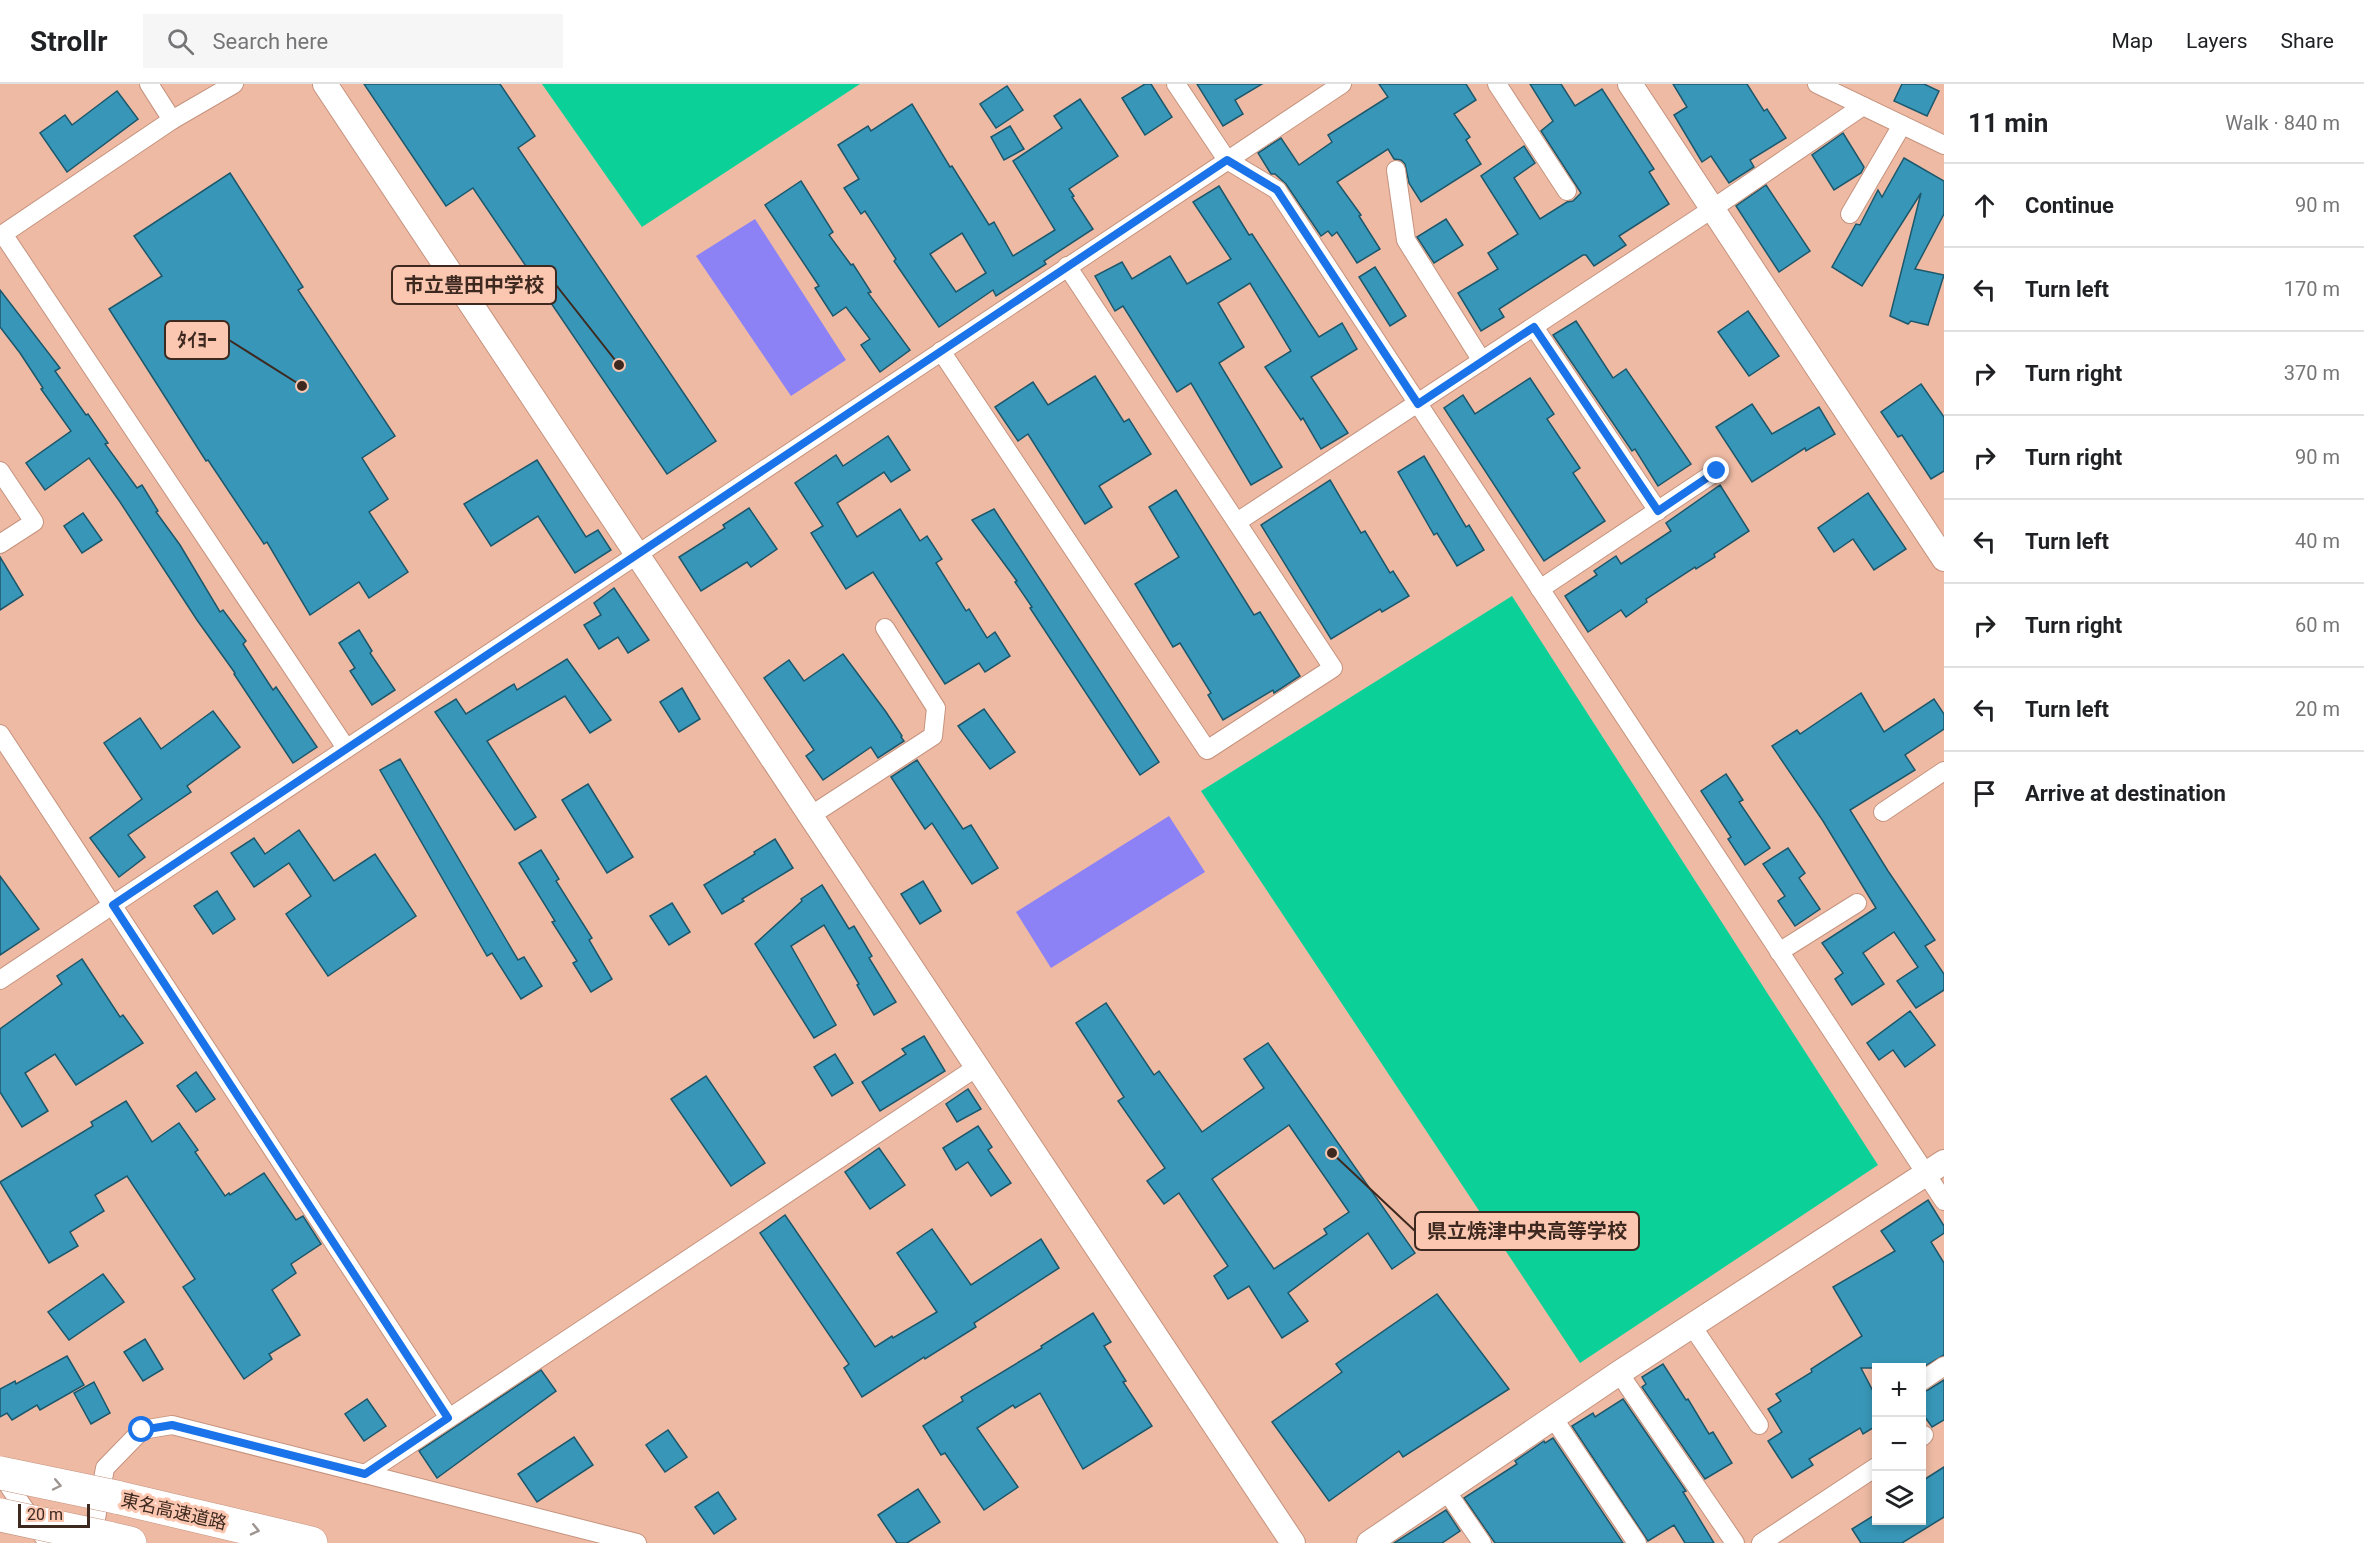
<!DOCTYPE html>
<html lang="en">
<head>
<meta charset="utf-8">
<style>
  :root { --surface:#fff; --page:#f6f6f6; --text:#202124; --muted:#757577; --line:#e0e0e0 }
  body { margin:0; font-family:Roboto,"Noto Sans JP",sans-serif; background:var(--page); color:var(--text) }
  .controls { position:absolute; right:18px; bottom:18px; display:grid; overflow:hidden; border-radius:0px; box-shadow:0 3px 9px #0003 }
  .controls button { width:54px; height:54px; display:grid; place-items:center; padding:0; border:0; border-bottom:2px solid var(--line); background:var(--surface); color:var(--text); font:30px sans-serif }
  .scale { position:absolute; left:18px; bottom:15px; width:72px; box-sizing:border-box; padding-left:6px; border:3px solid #3d2920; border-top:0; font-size:16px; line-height:21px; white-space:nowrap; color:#3d2920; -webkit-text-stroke:4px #fcc7b0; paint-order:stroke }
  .stop { position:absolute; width:18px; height:18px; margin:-14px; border:4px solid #1a73e8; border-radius:50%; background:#fff }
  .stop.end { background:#1a73e8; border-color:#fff; box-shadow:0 2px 6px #0008 }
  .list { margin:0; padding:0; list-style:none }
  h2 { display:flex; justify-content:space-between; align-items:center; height:78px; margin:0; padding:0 24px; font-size:26px }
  h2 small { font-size:20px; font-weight:400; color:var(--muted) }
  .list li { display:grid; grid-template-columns:39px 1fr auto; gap:18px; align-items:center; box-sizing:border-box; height:84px; padding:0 24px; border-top:2px solid var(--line) }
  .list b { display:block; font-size:22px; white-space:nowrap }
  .list em { font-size:20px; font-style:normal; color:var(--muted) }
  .icon { flex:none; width:33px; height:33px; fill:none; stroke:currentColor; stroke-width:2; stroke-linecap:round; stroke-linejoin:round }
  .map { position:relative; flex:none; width:1944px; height:1459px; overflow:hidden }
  header { display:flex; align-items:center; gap:36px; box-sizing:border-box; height:84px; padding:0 30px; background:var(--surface); border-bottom:2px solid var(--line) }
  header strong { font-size:28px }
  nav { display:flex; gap:33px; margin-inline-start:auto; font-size:21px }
  .search { width:420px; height:54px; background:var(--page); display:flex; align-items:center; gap:15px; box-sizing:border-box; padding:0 21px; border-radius:0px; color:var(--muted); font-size:22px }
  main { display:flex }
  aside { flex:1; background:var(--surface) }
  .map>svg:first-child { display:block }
  .green { fill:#0bd198 }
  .water { fill:#8c82f6 }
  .building { fill:#3897b8; stroke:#1c576b; stroke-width:1.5; fill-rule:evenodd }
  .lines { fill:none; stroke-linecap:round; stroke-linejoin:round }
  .minor-casing { stroke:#c5937e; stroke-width:20 }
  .tertiary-casing { stroke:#c5937e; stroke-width:26 }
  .motorway-casing { stroke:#c5937e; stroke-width:34 }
  .minor { stroke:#fff; stroke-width:18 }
  .tertiary { stroke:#fff; stroke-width:24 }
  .motorway { stroke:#fff; stroke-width:33 }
  .motorway-bridge-casing { stroke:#c5937e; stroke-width:34; stroke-linecap:butt }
  .motorway-bridge { stroke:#fff; stroke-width:33 }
  .oneway { stroke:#9e9490 }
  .route { stroke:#1a73e8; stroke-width:8 }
  .labels { text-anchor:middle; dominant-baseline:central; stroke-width:6; stroke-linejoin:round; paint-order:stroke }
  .street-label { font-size:18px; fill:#3d2920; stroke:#fcc7b0 }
  .leader { fill:none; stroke:#3d2920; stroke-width:2 }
  .callout-dot { fill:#3d2920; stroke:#fcc7b0; stroke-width:2 }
  .callout { fill:#fcc7b0; stroke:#3d2920; stroke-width:2 }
  .callout-label { font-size:20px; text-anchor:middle; font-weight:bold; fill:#3d2920 }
</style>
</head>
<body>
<header>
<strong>Strollr</strong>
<div class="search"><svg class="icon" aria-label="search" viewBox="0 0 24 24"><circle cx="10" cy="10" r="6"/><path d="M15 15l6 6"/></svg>Search here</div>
<nav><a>Map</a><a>Layers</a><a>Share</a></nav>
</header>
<main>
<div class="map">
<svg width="1944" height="1459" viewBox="0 0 1944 1459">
  <rect width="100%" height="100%" fill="#eebaa4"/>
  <!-- green -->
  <g class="green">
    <polygon points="542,0 860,0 642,143"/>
    <polygon points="1512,512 1878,1081 1580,1279 1201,707"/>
  </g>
  <!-- water -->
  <g class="water">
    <polygon points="755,135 846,276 791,312 696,172"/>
    <polygon points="1169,732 1205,788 1051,884 1016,828"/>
  </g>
  <!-- building -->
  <g class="building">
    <polygon points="364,0 500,0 535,52 518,64 716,357 667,390 473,104 446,122"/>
    <polygon points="1145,0 1151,0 1172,33 1145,51 1122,14"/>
    <polygon points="1197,0 1262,0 1235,16 1243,30 1223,42"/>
    <polygon points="1379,0 1466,0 1476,16 1454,30 1470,53 1466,56 1481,80 1421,118 1409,99 1405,80 1401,76 1394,75 1388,65 1337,98 1361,131 1359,132 1380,165 1357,179 1337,148 1332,152 1328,147 1321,152 1286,100 1275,90 1271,90 1258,69 1281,54 1299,81 1332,58 1328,51 1388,13"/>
    <polygon points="1530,0 1561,0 1575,22 1602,5 1654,85 1649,88 1669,120 1619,152 1626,161 1594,182 1586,171 1583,171 1499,225 1504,233 1481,247 1458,209 1498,185 1488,169 1518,150 1481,92 1524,62 1535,79 1514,94 1540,135 1567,118 1573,117 1581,109 1541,47 1553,37"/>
    <polygon points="1673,0 1747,0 1764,27 1767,25 1786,54 1750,76 1754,83 1729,99 1711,72 1702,78 1674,31 1687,23"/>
    <polygon points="1902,0 1924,0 1939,7 1927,32 1894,17"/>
    <polygon points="1007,2 1023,26 996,44 980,20"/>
    <polygon points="117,7 138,35 67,88 40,49 65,31 72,41"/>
    <path d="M 1080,15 L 1118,72 L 1069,105 L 1074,112 L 1072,113 L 1093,145 L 1044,177 L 1046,180 L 996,212 L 993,206 L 939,243 L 894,177 L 896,175 L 865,127 L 861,130 L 844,104 L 859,95 L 838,61 L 868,42 L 871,47 L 912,20 L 950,83 L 952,82 L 989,141 L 994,138 L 1013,172 L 1055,146 L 1013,77 L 1062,44 L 1054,32 ZM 962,149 L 986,189 L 956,208 L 930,170 Z"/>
    <polygon points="1010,42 1024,65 1004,76 991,53"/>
    <polygon points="1843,49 1864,83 1861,89 1834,106 1812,71"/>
    <polygon points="1904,74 1944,97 1944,130 1915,185 1944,191 1928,241 1911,237 1908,240 1890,232 1921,109 1862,202 1832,183 1856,140 1860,141 1878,106 1882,113"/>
    <polygon points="230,89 303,203 298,206 395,352 362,374 388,415 369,428 408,488 369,514 359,498 310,531 267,458 264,460 208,376 206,377 109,225 162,192 134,152"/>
    <polygon points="801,97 833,148 829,151 851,181 853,180 871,208 868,209 910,266 880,288 861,261 870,255 846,223 833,232 815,204 819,202 765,121"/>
    <polygon points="1766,101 1810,167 1779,188 1736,122"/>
    <polygon points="1219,102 1249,151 1252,150 1319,253 1342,239 1357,265 1311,293 1348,349 1321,365 1303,334 1301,336 1265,283 1291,267 1250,199 1218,219 1244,263 1219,279 1282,383 1251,401 1191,299 1177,308 1123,222 1115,227 1095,192 1122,178 1132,195 1170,172 1187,200 1231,175 1193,118"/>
    <polygon points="1446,135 1463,161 1434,179 1417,153"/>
    <polygon points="1375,183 1406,232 1390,242 1359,193"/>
    <polygon points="0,206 60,284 55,287 86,331 88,330 108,359 105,360 137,404 142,401 158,427 156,428 180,461 220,528 223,526 246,557 243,560 273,606 276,603 317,663 293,679 234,590 235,589 197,536 120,418 89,374 45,406 26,379 71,347 41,305 43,304 20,269 0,243"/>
    <polygon points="1748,227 1779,272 1749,292 1718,248"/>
    <polygon points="1576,237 1613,294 1626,285 1691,380 1658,402 1635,365 1632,367 1553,251"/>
    <polygon points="1095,292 1124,338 1129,335 1151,370 1099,402 1112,423 1085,440 1028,350 1018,357 995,323 1033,298 1048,321"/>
    <polygon points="1530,294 1554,330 1547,335 1580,384 1573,389 1605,437 1544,477 1444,324 1463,311 1475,330"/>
    <polygon points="1921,300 1944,333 1944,387 1931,395 1902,351 1898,353 1881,328"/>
    <polygon points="1752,320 1772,350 1819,323 1835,350 1806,367 1805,364 1752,398 1716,343"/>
    <polygon points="888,352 910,386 891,398 884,388 837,419 857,453 900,425 920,457 927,452 942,475 936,479 966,527 969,525 987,554 995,548 1010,572 985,588 979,579 945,600 873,488 846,505 811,449 823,442 795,399 836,371 843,382"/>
    <polygon points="1424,372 1466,443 1469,441 1484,466 1457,482 1437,449 1434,451 1398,388"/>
    <polygon points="537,376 586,453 598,446 611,466 575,489 538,432 491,462 464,420"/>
    <polygon points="1330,396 1361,449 1365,447 1390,489 1393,487 1409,512 1382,528 1380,525 1331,555 1261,441"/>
    <polygon points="1720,401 1749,447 1714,470 1715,473 1696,485 1695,483 1646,515 1647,518 1626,533 1621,526 1588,548 1565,512 1597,491 1594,487 1616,472 1621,480 1671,447 1666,439"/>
    <polygon points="1176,406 1254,531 1260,528 1300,592 1274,609 1273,606 1223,636 1208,611 1211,609 1180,559 1173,563 1135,500 1179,473 1149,423"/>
    <polygon points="1868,409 1906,465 1874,486 1853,455 1834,468 1818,444"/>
    <polygon points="749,424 777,465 751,483 747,478 701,507 679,473 725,444 723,441"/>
    <polygon points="994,425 1159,678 1140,691 1030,524 1032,523 1015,498 1017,497 972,436"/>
    <polygon points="83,429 102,456 82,469 64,442"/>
    <polygon points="0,473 23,511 0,526"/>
    <polygon points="614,504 649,556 628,569 618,553 599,565 584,541 601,531 594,519"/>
    <polygon points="359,546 372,567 370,569 395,606 372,621 350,587 355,584 339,559"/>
    <polygon points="843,570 886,628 902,652 901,653 904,657 878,674 871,663 823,696 806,672 814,666 764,594 789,576 804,597"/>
    <polygon points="567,575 611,636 590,649 565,612 487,657 536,733 515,746 435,628 456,615 466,630 514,600 517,606"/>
    <polygon points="682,604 700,635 679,648 660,618"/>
    <polygon points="1861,609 1884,648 1934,615 1944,630 1944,645 1905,671 1915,686 1850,726 1888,787 1935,856 1925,862 1944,890 1944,906 1916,924 1897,897 1918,883 1894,848 1863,869 1884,900 1852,921 1835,895 1843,889 1822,859 1876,824 1823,737 1772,662 1797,646 1800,650"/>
    <polygon points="984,625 1015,668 990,685 958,642"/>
    <polygon points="213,627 240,663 187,702 191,708 128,751 145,773 119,793 90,754 142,715 104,659 140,634 161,665"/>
    <polygon points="400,675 518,876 524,873 542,902 521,915 492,869 487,872 380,686"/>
    <polygon points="917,676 963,745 971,741 998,784 972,800 932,739 925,745 891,693"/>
    <polygon points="1726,690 1743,716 1739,718 1770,764 1745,781 1728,755 1731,753 1701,707"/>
    <polygon points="588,700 633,773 607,789 562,716"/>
    <polygon points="299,746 334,797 375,770 416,832 328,892 286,830 311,812 289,779 254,803 231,769 254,754 265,770"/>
    <polygon points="775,755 793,784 742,815 744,817 722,830 704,801 755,770 754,768"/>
    <polygon points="1788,764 1805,789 1799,794 1820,825 1795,842 1778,817 1785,812 1763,780"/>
    <polygon points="541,766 559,795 556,797 592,854 589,856 612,895 591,908 573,879 577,877 552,838 555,837 519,779"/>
    <polygon points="0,792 39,845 0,871"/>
    <polygon points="923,797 941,827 920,840 901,810"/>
    <polygon points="822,801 849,845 854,842 872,872 869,874 896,918 874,931 857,901 859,900 824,841 791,862 836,941 814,954 755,860 802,817 801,815"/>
    <polygon points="217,807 235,835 213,850 194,822"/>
    <polygon points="672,819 690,848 669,861 650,832"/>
    <polygon points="82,875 120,933 123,931 143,959 76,1001 55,970 25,989 48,1027 22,1043 0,1008 0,945 62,900 57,892"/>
    <path d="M 1106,919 L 1154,991 L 1159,987 L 1202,1048 L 1264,1004 L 1244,975 L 1268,959 L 1415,1169 L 1392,1185 L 1368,1149 L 1288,1209 L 1308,1237 L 1282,1254 L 1249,1202 L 1228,1215 L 1214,1192 L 1228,1182 L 1179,1109 L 1164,1120 L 1147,1097 L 1165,1084 L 1118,1017 L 1124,1013 L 1076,939 ZM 1289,1041 L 1349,1128 L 1324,1145 L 1327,1150 L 1274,1185 L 1212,1095 Z"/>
    <polygon points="1910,927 1935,961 1905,983 1893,966 1879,976 1867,959"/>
    <polygon points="924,952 945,987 880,1027 862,998 906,970 902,965"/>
    <polygon points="835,970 853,999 832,1012 814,983"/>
    <polygon points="196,988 215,1015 196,1028 177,1002"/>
    <polygon points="706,992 765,1079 731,1102 671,1015"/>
    <polygon points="968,1005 981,1025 957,1038 946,1020"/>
    <polygon points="126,1017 152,1058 179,1039 198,1066 195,1068 225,1112 229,1109 230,1111 264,1089 296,1136 303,1132 321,1160 291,1180 296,1189 272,1206 300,1251 269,1270 272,1275 244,1295 183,1203 195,1195 127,1092 95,1111 104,1127 70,1148 78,1162 49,1179 0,1098 93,1042 91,1038"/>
    <polygon points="978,1042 992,1063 988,1066 1011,1099 991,1112 968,1078 956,1086 943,1064"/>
    <polygon points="879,1064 905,1101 870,1125 845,1088"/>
    <polygon points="1928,1116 1944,1142 1944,1149 1931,1158 1944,1179 1944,1271 1922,1284 1861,1284 1876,1313 1876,1342 1863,1350 1860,1344 1809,1375 1813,1381 1792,1394 1768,1357 1782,1348 1768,1325 1781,1317 1776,1310 1812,1288 1811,1285 1862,1252 1833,1203 1895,1167 1881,1147"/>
    <polygon points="785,1131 875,1263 892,1252 893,1254 937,1228 897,1169 932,1145 971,1201 1041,1155 1059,1184 974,1239 976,1243 925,1275 924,1273 862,1313 844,1284 849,1280 760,1149"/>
    <polygon points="103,1190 124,1218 69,1256 48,1228"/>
    <polygon points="1437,1210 1509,1305 1403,1373 1399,1367 1329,1417 1272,1338 1342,1288 1336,1280"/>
    <polygon points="1093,1229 1111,1258 1104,1262 1126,1297 1123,1298 1152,1342 1083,1385 1040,1309 1015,1324 1013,1321 977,1344 1018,1403 984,1426 945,1369 941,1371 923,1342 963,1317 961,1313 1042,1264 1041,1262"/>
    <polygon points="145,1255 163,1285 143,1297 124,1268"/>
    <polygon points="67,1272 84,1301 40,1326 37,1321 12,1336 7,1329 0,1333 0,1305 15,1297 16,1300"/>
    <polygon points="1663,1280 1686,1316 1688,1315 1709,1350 1713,1348 1732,1379 1705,1395 1642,1303 1646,1300 1642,1293"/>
    <polygon points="541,1286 556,1307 437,1394 419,1367"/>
    <polygon points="1944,1296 1944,1336 1932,1343 1922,1329 1922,1308 1928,1306"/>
    <polygon points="94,1298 110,1329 91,1340 74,1309"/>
    <polygon points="367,1315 386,1342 364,1357 345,1330"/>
    <polygon points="1623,1315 1686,1407 1683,1408 1714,1459 1685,1459 1674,1441 1648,1457 1572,1342 1593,1329 1595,1333"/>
    <polygon points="668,1346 687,1373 665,1388 646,1361"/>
    <polygon points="574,1353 593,1381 537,1418 518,1390"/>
    <polygon points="1553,1354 1623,1459 1495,1459 1464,1414 1517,1380 1515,1377 1544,1357 1545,1359"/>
    <polygon points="1944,1383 1944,1433 1902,1459 1861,1459 1852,1445 1873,1432 1876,1437 1922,1437 1922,1397"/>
    <polygon points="918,1405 940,1438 907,1459 897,1459 878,1431"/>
    <polygon points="718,1408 736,1435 714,1450 695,1423"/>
    <polygon points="1446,1426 1460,1447 1442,1459 1394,1459"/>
  </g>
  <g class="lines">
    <!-- minor casing -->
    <g class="minor-casing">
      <g id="minor">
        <polyline points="149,0 172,36"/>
        <polyline points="1176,0 1227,76 1277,106 1944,1117"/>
        <polyline points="1497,0 1567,107"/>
        <polyline points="1817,0 1944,61"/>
        <polyline points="1396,86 1406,156 1482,277"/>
        <polyline points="1850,130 1902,41"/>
        <polyline points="3,150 346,664"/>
        <polyline points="0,152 172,36 234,0"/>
        <polyline points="1534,243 1658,427"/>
        <polyline points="941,267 1207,666 1333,584 1067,182"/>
        <polyline points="0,387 34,438 0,460"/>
        <polyline points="1237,438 1712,125 1863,22"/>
        <polyline points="1540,505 1717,387"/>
        <polyline points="0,650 449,1334"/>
        <polyline points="1883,728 1944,687"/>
        <polyline points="810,732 933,652 936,624 885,544"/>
        <polyline points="1779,868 1857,819"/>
        <polyline points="0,896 1342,0"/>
        <polyline points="1692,1242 1759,1341"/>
        <polyline points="1619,1289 1735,1459"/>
        <polyline points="1922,1297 1944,1282"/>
        <polyline points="1554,1335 1637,1459"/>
        <polyline points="1922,1353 1924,1351"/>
        <polyline points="0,1389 48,1459"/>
        <polyline points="365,1390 977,983"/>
        <polyline points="1447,1408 1482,1459"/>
        <polyline points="92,1457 105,1384 142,1346 172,1341 637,1459"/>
        <polyline points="1761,1459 1876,1383"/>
      </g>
    </g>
    <!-- tertiary casing -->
    <g class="tertiary-casing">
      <g id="tertiary">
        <polyline points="325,0 1293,1459"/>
        <polyline points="1630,0 1944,475"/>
        <polyline points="1369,1459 1619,1289 1944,1078"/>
      </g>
    </g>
    <!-- motorway casing -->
    <g class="motorway-casing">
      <g id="motorway">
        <polyline points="116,1413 311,1459"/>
        <polyline points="108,1454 130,1459"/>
      </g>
    </g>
    <!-- minor -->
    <use href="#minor" class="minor"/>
    <!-- tertiary -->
    <use href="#tertiary" class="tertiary"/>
    <!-- motorway -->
    <use href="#motorway" class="motorway"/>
    <!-- motorway-bridge casing -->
    <g class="motorway-bridge-casing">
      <g id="motorway-bridge">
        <polyline points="0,1389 116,1413"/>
        <polyline points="0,1431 108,1454"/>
      </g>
    </g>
    <!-- motorway-bridge -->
    <use href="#motorway-bridge" class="motorway-bridge"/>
  </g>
  <!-- one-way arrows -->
  <defs><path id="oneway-chevron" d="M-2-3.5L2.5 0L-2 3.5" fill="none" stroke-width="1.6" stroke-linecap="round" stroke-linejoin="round" transform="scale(1.5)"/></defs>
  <g class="oneway">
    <use href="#oneway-chevron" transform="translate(57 1401) rotate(12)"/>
    <use href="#oneway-chevron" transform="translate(255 1446) rotate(13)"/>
  </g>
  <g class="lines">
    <!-- route -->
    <polyline class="route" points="142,1346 172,1341 365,1390 448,1334 113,821 1227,76 1277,106 1418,320 1534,243 1658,427 1717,387"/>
  </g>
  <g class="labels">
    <!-- street labels -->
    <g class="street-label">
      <text transform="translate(174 1427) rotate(13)">東名高速道路</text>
    </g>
  </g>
  <!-- callouts -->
  <path class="leader" d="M619 281L556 201M302 302L229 256M1332 1069L1415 1147"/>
  <g class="callout-dot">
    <circle cx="619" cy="281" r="6"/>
    <circle cx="302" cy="302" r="6"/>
    <circle cx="1332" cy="1069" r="6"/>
  </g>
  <g class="callout">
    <rect x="392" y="182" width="164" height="38" rx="6"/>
    <rect x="165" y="237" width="64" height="38" rx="6"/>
    <rect x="1415" y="1128" width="224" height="38" rx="6"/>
  </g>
  <g class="callout-label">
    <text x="474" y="208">市立豊田中学校</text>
    <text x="197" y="263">ﾀｲﾖｰ</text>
    <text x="1527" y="1154">県立焼津中央高等学校</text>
  </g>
</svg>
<div class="controls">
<button>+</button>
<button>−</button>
<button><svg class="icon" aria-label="layers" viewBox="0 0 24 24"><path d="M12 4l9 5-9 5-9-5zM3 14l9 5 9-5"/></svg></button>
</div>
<div class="scale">20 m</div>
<div class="stop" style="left:142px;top:1346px"></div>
<div class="stop end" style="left:1717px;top:387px"></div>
</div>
<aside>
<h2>11 min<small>Walk · 840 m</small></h2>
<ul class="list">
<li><svg class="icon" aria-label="ahead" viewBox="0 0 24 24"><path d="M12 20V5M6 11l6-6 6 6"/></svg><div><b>Continue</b></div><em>90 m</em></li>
<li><svg class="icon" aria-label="left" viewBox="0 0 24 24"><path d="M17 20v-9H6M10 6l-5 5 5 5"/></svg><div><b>Turn left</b></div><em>170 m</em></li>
<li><svg class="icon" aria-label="right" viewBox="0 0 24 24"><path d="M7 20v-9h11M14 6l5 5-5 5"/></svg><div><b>Turn right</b></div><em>370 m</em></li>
<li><svg class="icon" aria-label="right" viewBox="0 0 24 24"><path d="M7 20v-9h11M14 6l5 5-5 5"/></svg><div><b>Turn right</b></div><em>90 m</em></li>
<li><svg class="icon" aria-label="left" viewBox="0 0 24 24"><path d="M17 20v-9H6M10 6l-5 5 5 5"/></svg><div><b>Turn left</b></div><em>40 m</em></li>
<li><svg class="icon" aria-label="right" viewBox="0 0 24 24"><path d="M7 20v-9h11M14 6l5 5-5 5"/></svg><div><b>Turn right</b></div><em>60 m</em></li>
<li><svg class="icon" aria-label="left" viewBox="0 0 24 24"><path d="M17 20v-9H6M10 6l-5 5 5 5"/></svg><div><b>Turn left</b></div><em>20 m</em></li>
<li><svg class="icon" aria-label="arrive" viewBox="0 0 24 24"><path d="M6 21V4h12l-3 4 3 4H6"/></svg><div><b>Arrive at destination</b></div></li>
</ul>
</aside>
</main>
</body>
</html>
